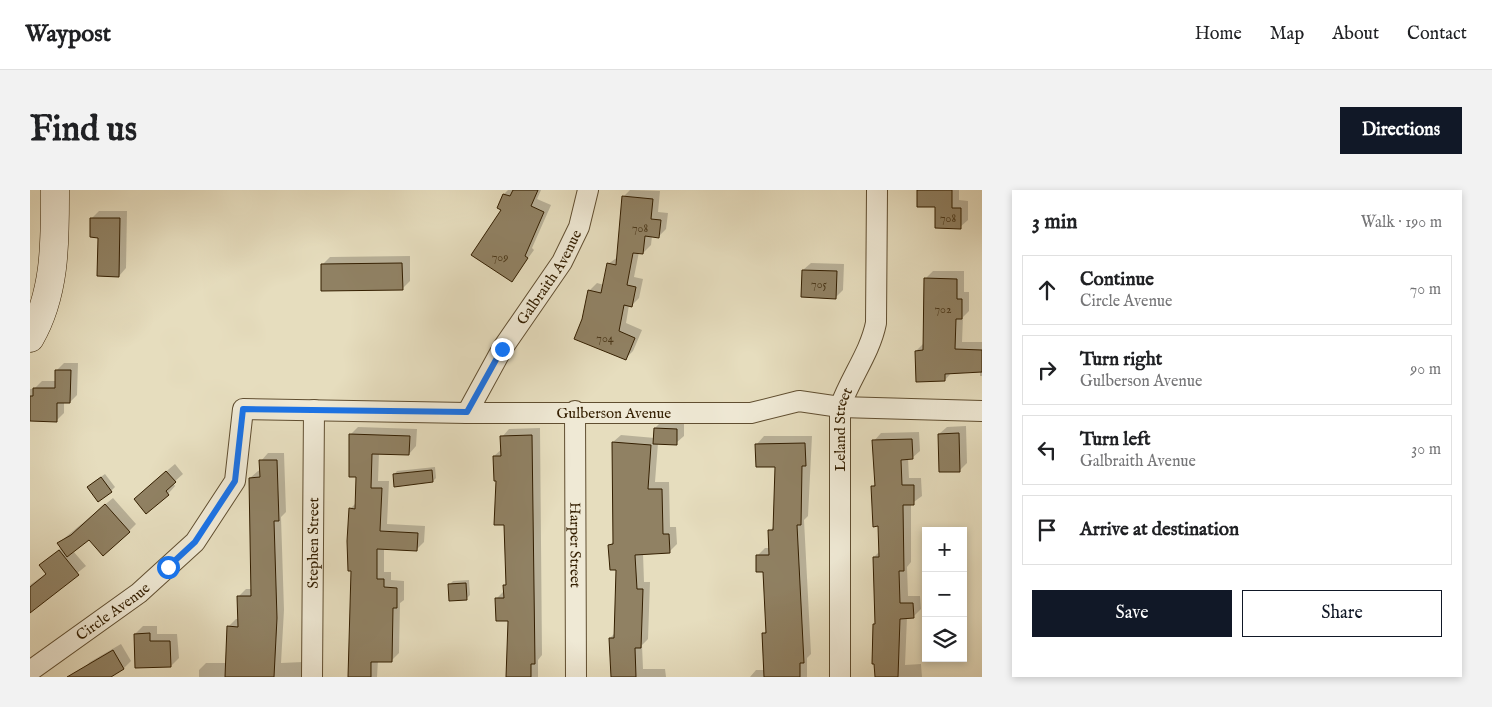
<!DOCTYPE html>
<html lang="en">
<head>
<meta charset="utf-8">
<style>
  :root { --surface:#fff; --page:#f2f2f2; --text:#202124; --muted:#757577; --line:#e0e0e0; --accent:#111827 }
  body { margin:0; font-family:"IM FELL English",serif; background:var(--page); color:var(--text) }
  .controls { position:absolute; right:15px; bottom:15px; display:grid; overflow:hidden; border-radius:0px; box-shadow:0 2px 8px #0003 }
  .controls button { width:45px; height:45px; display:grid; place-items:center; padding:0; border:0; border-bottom:1px solid var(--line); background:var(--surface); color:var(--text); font:25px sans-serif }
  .stop { position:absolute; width:15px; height:15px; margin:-11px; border:4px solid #1a73e8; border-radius:50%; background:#fff }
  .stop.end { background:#1a73e8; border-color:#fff; box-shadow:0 1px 5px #0008 }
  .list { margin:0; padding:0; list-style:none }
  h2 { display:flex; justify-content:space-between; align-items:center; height:65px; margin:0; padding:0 20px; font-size:21px }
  h2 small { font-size:16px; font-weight:400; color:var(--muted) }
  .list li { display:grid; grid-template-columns:32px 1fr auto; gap:15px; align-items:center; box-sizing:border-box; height:70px; margin:0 10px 10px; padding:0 10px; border:1px solid var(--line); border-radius:0px }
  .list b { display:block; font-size:19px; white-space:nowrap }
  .list p { margin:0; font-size:16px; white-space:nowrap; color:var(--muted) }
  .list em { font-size:16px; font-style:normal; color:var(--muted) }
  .actions { display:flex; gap:10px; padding:15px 20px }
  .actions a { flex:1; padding:11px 0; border:1px solid var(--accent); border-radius:0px; text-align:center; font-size:18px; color:var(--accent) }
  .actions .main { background:var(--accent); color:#fff }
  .icon { flex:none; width:28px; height:28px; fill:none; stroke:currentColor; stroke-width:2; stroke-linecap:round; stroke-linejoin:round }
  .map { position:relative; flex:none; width:952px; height:487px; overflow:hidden; border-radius:0px }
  header { display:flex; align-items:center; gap:30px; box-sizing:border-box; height:70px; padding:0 25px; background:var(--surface); border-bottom:1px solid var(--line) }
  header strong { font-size:24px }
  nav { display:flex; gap:28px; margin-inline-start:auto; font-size:18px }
  .intro { display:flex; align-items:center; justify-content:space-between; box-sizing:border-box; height:120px; padding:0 30px }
  h1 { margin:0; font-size:35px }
  .button { padding:12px 22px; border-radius:0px; background:var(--accent); color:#fff; font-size:18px; font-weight:700 }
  main { display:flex; gap:30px; padding:0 30px }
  aside { flex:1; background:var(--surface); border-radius:0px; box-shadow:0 2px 8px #0003 }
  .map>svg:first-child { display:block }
  .shadow { fill:#0003 }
  .building { fill:#908163; stroke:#331e00 }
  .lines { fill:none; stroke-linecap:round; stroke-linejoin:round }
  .street-casing { stroke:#604e30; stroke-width:22 }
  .secondary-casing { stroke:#331e00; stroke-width:29 }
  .street { stroke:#efe9d5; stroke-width:20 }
  .secondary { stroke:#efe9d5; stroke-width:28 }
  .route { stroke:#1a73e8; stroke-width:6 }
  .labels { text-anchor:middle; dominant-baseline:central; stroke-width:4; stroke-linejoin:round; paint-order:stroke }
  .number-label { font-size:12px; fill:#4a3719 }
  .street-label { font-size:15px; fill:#331e00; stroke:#efe9d5 }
</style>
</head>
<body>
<header>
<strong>Waypost</strong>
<nav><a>Home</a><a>Map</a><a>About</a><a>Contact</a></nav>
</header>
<div class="intro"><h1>Find us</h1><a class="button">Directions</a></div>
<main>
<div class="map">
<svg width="952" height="487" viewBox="0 0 952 487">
  <rect width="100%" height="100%" fill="#e6ddbe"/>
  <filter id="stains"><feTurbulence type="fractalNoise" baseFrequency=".004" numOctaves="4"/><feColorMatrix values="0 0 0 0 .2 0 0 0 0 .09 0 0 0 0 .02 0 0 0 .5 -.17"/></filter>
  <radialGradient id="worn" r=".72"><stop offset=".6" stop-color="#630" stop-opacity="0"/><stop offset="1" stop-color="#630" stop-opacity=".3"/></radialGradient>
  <!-- shadow -->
  <g class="shadow">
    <polygon points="478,0 511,0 507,9 521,15 502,58 504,60 482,90 473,20 474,4"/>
    <polygon points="600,0 630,1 628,22 638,23 636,39 629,46 622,46 621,55 613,63 609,62 604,87 613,89 609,108 602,115 599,115 596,133 612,140 603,161 595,169 553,130 559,101 567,93 574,95 578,74 588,67 594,6"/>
    <polygon points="888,0 929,0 929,10 938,11 938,30 930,37"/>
    <polygon points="69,21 97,21 96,78 89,86 62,28"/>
    <polygon points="380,66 380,91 372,99 292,75 300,67"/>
    <polygon points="781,73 814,74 813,100 806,107 773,80"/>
    <polygon points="903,81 934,81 934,102 939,102 939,121 933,127 932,152 952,152 952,186 950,186 950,181 922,182 915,190 886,161 894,153 896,88"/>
    <polygon points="34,173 48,173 47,205 40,212 34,212 34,223 26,231 0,230 0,199 4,199 12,191 26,191 26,181"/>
    <polygon points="633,230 654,231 654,246 646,253 628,253 625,292 639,292 640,337 646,337 647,354 639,362 613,363 614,392 620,392 618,449 612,455 613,479 635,479 636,487 582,487 580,448 585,443 588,379 580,355 584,351 583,252 591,245 625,248 625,238"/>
    <polygon points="936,236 937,273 929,281 909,244 917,237"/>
    <polygon points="328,237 387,239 386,256 379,264 349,263 348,291 359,291 357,334 395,336 394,352 386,360 354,358 354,382 361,382 361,390 374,391 374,410 370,413 369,463 361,471 348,470 347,487 319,487 322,380 320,319 326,313 327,286 320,245"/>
    <polygon points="510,238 512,465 508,470 508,487 476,487 479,429 466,409 474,401 477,393 476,334 464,266 472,259 472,247 479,239"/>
    <polygon points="889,242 890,261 882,268 878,268 879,288 891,288 892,306 881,314 881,372 877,377 878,406 890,406 891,419 883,427 877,427 875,475 891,474 892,487 846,487 844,367 850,361 850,335 842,297 846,293 844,251 851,243"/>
    <polygon points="734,246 782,246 778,326 774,330 781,464 777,468 777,487 720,487 726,480 735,480 734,443 737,440 734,380 727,366 735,358 740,358 740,341 744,336 746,276 727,254"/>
    <polygon points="238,263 254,263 256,322 251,327 254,420 251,473 273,472 273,487 169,487 169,480 176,473 197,473 198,437 206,429 209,429 208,407 216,399 222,399 220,288 228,281 231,280 231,271"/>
    <polygon points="145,274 153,284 143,293 145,296 138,304 113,301"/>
    <polygon points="405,277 406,288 403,291 364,285 367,281"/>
    <polygon points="75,284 85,297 81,301 62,293"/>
    <polygon points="83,308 106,334 99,341 59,348 43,361 56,376 0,421 0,395 17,383 10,376 32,357 29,353 37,346"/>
    <polygon points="439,390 440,405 436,409 420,394 423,391"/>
    <polygon points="113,436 127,436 127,444 147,444 149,468 141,476 105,444"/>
    <polygon points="91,454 101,471 94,478 79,487 56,487 52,480 60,472"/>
  </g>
  <!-- building -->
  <g class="building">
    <polygon points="483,0 508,0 501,16 514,22 495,66 498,68 482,92 441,65 471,20 467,18 473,4 480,6"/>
    <polygon points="887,0 922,0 922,18 931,18 931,39 905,38 905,17 887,17"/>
    <polygon points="592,6 623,9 621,29 631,30 629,48 615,46 613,64 603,63 597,95 606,97 602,117 594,115 589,141 605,148 596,170 544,149 552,129 558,100 571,103 577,73 586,75"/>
    <polygon points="60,28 90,28 89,87 67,86 68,48 60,47"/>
    <polygon points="372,73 373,100 291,101 291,74"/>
    <polygon points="772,80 807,81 806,109 771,107"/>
    <polygon points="894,88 927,89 927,109 932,109 932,129 926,129 925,159 952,160 952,182 915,184 915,191 886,192 885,161 893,160"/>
    <polygon points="25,180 41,180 40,213 27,213 27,232 0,231 0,206 3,206 3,198 25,198"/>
    <polygon points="624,238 647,239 647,255 623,254"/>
    <polygon points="929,243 930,282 909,282 908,244"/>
    <polygon points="319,244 380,246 379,265 342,264 341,298 352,298 350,341 388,343 387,361 347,359 347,389 354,389 354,397 367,398 367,418 363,418 362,472 341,472 341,487 318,487 321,381 318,381 317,351 319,318 325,319 326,287 319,287"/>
    <polygon points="502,245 505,474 501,474 501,487 476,487 478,431 466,431 465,408 474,408 473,395 476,395 474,335 464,335 466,291 464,291 463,266 471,266 470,246"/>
    <polygon points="882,249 883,269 871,270 872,295 884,295 884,315 873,315 874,381 869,381 870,413 883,413 884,428 870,429 868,487 845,487 844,474 842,474 843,434 845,434 843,367 849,367 848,336 843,337 841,296 845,296 842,250"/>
    <polygon points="582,252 621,255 618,299 632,299 633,344 639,344 640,363 605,365 607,399 613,399 611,458 605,458 606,487 581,487 579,448 584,448 586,380 580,380 578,355 583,354"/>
    <polygon points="775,253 776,276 772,276 771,335 767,335 774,473 770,473 770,487 734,487 732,443 736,443 733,382 726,382 726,365 739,365 738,340 743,340 745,277 726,277 725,254"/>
    <polygon points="229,270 247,270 249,331 244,331 247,428 244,487 195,487 197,436 208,437 207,406 221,406 219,288 230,287"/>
    <polygon points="402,280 403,292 364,297 363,284"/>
    <polygon points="136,281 146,292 136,301 139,305 116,324 104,309"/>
    <polygon points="71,287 82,302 68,312 57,297"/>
    <polygon points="75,314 100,342 73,366 59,350 37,367 27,353 41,345"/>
    <polygon points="29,360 49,385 0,423 0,397 16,384 9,375"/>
    <polygon points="436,393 437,410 419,411 418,394"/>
    <polygon points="120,443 120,451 140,451 141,477 105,478 104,444"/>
    <polygon points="83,460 94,479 81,487 37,487"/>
  </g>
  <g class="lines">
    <!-- street casing -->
    <g class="street-casing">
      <g id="street">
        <path id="s1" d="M 545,221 L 546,487"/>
        <path id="s2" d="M 437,223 L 472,159 L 532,72 L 549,37 L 558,0"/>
        <path id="s3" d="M 0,481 L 109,403 L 165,352 L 205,291 L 213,219 L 437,223 L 721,223 L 769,211 L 810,217 L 952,221"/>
        <path id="s4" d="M 282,487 L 284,220"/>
        <path id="s5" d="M 810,487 L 810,217 C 820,188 840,163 846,133 L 847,0"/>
      </g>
    </g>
    <!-- secondary casing -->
    <g class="secondary-casing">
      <path id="secondary" d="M 0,148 C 26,103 25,51 25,0"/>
    </g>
    <!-- street -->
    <use href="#street" class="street"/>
    <!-- secondary -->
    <use href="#secondary" class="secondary"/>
  </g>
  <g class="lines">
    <!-- route -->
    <polyline class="route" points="138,377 165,352 205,291 213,219 437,222 472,159"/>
  </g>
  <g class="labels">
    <!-- number labels -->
    <g class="number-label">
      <text x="918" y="28">708</text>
      <text x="610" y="38">708</text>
      <text x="470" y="67">709</text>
      <text x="789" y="94">705</text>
      <text x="913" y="119">702</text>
      <text x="575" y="148">704</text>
    </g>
    <!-- street labels -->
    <g class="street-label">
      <text stroke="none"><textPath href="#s2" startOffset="159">Galbraith Avenue</textPath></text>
      <text stroke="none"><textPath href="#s3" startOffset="726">Gulberson Avenue</textPath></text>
      <text stroke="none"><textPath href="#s5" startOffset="248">Leland Street</textPath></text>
      <text stroke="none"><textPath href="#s4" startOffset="134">Stephen Street</textPath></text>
      <text stroke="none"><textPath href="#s1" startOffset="134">Harper Street</textPath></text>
      <text stroke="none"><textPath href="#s3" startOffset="102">Circle Avenue</textPath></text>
    </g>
  </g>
  <rect width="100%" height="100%" filter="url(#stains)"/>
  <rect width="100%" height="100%" fill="url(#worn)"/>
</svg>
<div class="controls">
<button>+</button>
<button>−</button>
<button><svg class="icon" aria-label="layers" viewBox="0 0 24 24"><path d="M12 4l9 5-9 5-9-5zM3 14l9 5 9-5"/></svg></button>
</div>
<div class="stop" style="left:138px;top:377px"></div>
<div class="stop end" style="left:472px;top:159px"></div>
</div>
<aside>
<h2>3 min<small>Walk · 190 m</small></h2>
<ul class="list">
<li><svg class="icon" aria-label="ahead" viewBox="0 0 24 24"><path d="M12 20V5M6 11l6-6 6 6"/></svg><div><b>Continue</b><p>Circle Avenue</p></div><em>70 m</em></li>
<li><svg class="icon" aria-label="right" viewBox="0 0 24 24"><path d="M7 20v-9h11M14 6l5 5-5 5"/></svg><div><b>Turn right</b><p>Gulberson Avenue</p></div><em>90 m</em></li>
<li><svg class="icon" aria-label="left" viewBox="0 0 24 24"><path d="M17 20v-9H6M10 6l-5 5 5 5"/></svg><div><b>Turn left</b><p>Galbraith Avenue</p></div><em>30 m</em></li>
<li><svg class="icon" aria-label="arrive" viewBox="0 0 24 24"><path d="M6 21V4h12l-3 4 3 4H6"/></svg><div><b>Arrive at destination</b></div></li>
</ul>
<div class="actions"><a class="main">Save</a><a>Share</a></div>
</aside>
</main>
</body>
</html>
